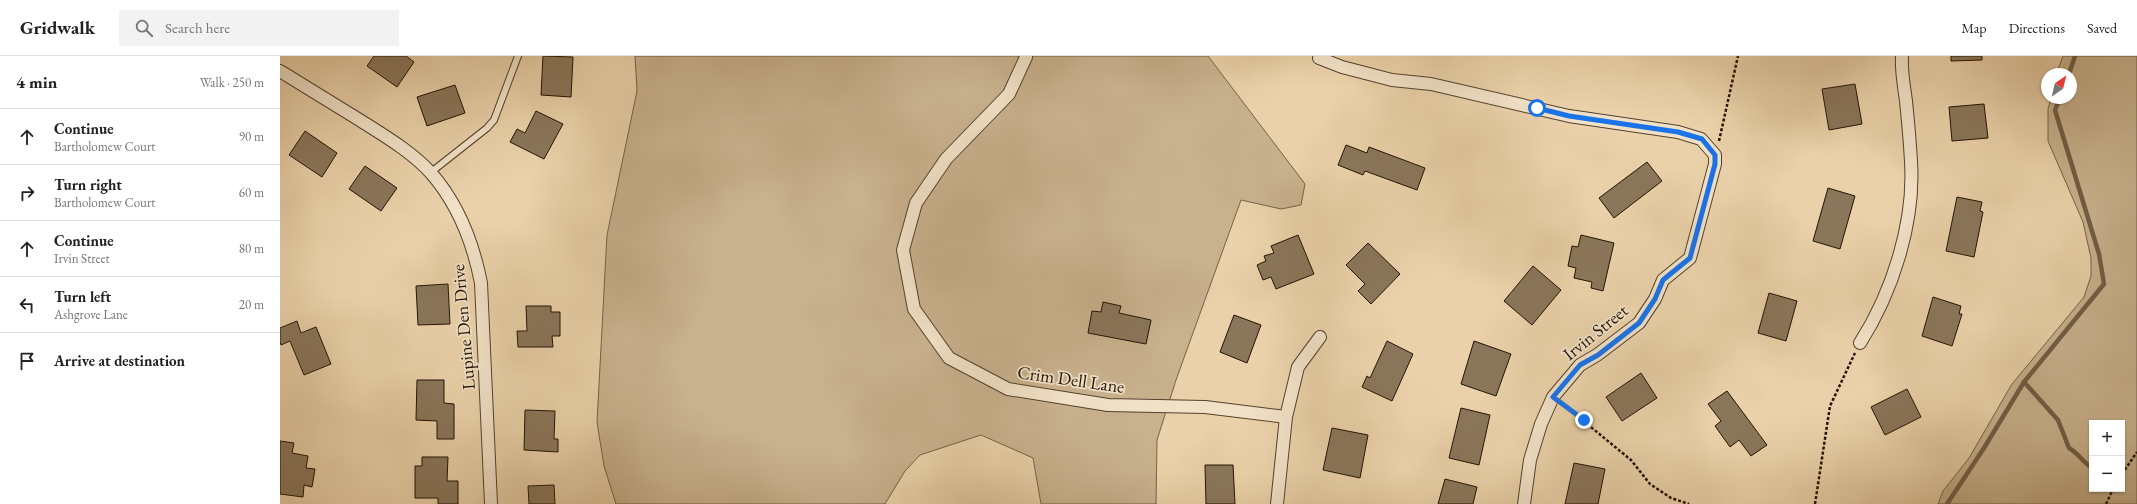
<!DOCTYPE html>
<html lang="en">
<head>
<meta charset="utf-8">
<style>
  :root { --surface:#fff; --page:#f2f2f2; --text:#222; --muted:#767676; --line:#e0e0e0 }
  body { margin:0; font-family:"EB Garamond",serif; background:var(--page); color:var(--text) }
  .controls { position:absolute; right:12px; bottom:12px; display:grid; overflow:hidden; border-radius:0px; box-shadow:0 1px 3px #0004 }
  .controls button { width:36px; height:36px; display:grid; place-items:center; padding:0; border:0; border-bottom:1px solid var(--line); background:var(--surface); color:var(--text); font:20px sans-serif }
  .compass { position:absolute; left:1761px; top:12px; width:36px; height:36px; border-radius:50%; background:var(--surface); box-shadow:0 1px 3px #0004; rotate:35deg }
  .stop { position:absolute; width:12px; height:12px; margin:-9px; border:3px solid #1a73e8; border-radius:50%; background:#fff }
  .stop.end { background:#1a73e8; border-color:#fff; box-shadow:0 1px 4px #0008 }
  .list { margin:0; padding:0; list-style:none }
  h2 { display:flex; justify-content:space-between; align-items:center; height:52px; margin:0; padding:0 16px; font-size:17px }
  h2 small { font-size:13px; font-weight:400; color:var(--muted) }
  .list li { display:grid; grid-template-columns:26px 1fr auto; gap:12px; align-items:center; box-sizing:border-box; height:56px; padding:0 16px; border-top:1px solid var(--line) }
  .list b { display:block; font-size:15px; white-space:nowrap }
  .list p { margin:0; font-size:13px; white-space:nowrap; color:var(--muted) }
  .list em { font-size:13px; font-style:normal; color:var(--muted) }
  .icon { flex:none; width:22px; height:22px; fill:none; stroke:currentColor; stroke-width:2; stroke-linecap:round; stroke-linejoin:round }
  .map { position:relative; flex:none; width:1857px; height:448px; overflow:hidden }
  header { display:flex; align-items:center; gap:24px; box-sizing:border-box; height:56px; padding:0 20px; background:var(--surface); border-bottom:1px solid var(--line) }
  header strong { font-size:19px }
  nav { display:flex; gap:22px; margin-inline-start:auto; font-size:14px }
  .search { width:280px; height:36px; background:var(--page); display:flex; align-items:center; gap:10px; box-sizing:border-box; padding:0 14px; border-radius:0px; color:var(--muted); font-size:15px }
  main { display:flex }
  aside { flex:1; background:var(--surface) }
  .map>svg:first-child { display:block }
  .green { fill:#c8b18d; stroke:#746248; fill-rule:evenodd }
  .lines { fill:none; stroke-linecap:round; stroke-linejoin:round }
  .stream { stroke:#715e45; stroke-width:4.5 }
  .building { fill:#8a765a; stroke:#211304 }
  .lane-casing { stroke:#53422d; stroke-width:8 }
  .street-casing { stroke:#53422d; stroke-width:14 }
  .path { stroke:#211304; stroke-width:2.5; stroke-dasharray:3 2; stroke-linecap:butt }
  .lane { stroke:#f1e1c7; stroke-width:6 }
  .street { stroke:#f1e1c7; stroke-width:12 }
  .route { stroke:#1a73e8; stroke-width:5 }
  .labels { text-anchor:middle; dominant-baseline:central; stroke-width:3.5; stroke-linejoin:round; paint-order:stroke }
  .street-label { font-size:18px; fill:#211304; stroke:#f1e1c7 }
</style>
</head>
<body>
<header>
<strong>Gridwalk</strong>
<div class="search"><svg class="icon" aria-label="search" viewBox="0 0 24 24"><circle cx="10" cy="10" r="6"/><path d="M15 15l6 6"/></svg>Search here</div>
<nav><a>Map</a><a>Directions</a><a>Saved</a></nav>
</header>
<main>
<aside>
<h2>4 min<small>Walk · 250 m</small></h2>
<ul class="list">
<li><svg class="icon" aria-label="ahead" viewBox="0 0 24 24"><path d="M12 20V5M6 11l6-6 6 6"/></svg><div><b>Continue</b><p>Bartholomew Court</p></div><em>90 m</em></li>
<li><svg class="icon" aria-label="right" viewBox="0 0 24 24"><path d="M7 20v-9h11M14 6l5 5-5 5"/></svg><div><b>Turn right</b><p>Bartholomew Court</p></div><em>60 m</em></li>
<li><svg class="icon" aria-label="ahead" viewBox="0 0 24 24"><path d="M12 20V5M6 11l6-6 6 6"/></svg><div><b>Continue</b><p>Irvin Street</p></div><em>80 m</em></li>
<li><svg class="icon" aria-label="left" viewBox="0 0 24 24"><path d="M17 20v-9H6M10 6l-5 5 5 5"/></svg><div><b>Turn left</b><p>Ashgrove Lane</p></div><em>20 m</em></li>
<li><svg class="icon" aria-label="arrive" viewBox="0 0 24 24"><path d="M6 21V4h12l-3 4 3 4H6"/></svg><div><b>Arrive at destination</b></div></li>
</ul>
</aside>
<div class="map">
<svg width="1857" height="448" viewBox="0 0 1857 448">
  <rect width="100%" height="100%" fill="#ead1a9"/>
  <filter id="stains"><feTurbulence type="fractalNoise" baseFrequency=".005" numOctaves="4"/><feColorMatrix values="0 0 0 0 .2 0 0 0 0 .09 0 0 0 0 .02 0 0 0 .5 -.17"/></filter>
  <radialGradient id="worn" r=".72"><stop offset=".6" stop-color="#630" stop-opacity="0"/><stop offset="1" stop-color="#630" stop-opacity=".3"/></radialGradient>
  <!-- green -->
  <g class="green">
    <polygon points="355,0 928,0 1025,128 1021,149 1001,153 961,144 896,324 877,384 876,448 761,448 753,402 701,379 640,399 625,415 605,448 336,448 324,410 317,366 327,179 357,35"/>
    <path d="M 1783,0 L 1857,0 L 1857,448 L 1658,448 L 1663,435 L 1689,402 L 1732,328 L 1804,241 L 1811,220 L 1811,202 L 1803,166 L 1768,85 L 1768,53 L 1771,42 L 1791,42 L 1791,18 L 1776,18 ZM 1812,367 L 1842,367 L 1842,433 L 1812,433 Z"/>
  </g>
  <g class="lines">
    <!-- stream -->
    <g class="stream">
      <polyline points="1789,18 1795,0"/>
      <path d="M 1744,326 L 1778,364 L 1789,392 C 1799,398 1803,406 1812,412"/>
      <polyline points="1667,448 1704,392 1744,326 1824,228 1819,198 1775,54 1780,42"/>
    </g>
  </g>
  <!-- building -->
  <g class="building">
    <polygon points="94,0 126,0 134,6 117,31 87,10"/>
    <polygon points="263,0 293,1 291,41 261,39"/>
    <polygon points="1671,0 1702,0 1702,4 1671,5"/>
    <polygon points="1575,28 1582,68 1549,74 1542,33"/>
    <polygon points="175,29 185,57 147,70 137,41"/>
    <polygon points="1704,48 1708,82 1672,85 1669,51"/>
    <polygon points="256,55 283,68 264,103 230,86 237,73 245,77"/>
    <polygon points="25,75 57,97 42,121 9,99"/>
    <polygon points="1066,89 1087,97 1089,91 1145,112 1137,134 1085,115 1083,119 1058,109"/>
    <polygon points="1367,106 1382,125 1334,162 1319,142"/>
    <polygon points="85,110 117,132 101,155 69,133"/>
    <polygon points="1548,132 1575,140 1560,193 1533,185"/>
    <polygon points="1677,141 1702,146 1700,155 1703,156 1694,201 1666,195"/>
    <polygon points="1018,179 1034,218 996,233 991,221 983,224 977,209 986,205 984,200 994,197 991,190"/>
    <polygon points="1301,179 1334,187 1323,235 1311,232 1312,226 1294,222 1296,212 1288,210 1292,190 1298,191"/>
    <polygon points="1088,187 1120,218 1091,248 1078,235 1085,228 1066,209"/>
    <polygon points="1253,210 1281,234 1252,269 1224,245"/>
    <polygon points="168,228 170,268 138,269 136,230"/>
    <polygon points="1489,237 1517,245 1506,285 1478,277"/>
    <polygon points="1653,241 1681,250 1679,258 1682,258 1672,290 1642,280"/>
    <polygon points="823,246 841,250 839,257 871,264 866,288 808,277 812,255 821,256"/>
    <polygon points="246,250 271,250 271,256 280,256 280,280 272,280 273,291 238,291 237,275 247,275"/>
    <polygon points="954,259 981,269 967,307 940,296"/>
    <polygon points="17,265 21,277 36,271 51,308 24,319 10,285 1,289 0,286 0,272"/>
    <polygon points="1107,285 1133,298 1112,345 1082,331 1087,320 1090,322"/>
    <polygon points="1194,285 1231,298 1216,340 1181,328"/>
    <polygon points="1361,317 1377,342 1342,365 1326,341"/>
    <polygon points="137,324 164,324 164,347 174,348 174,383 157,383 157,365 136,364"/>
    <polygon points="1627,333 1641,361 1605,379 1591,351"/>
    <polygon points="1447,335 1487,389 1471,400 1459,384 1450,391 1435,370 1441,365 1428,348"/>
    <polygon points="1181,352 1210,359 1199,409 1169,402"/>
    <polygon points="245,354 275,355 274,383 278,383 278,396 244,394"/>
    <polygon points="1052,372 1088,379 1080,422 1043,414"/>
    <polygon points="0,385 14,387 12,397 28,400 26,412 35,413 32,431 24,429 23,441 0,438"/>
    <polygon points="142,401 168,401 167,425 178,425 178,448 158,448 158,442 135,442 135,410 142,410"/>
    <polygon points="1294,407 1325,413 1318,448 1285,448"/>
    <polygon points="925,409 953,409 955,448 926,448"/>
    <polygon points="1165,423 1197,431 1193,448 1158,448"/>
    <polygon points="274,429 275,448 249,448 248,430"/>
  </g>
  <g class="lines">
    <!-- lane casing -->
    <g class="lane-casing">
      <polyline id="lane" points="150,117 207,72 214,64 238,0"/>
    </g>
    <!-- street casing -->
    <g class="street-casing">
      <g id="street">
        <polyline points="746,1 729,38 666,103 636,147 623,194 634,253 669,302 728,333 828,349 925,351 1006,361"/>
        <polyline points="1039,2 1062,11 1112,24 1151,28 1289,60 1398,76 1421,83 1435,99 1435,108 1410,202 1383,224 1375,243 1359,267 1317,299 1300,309 1273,341 1261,368 1250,404 1244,448"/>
        <path d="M 0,15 C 26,31 52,47 78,63 C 103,79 131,95 151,117 C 179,149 193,186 201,227 L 211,448"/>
        <path d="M 1580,287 C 1612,237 1635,167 1631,106 C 1630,86 1628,65 1626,45 C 1624,30 1621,15 1622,0"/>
        <polyline points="997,448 1006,361 1018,311 1040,281"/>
      </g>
    </g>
    <!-- path -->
    <g class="path">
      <polyline points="1439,85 1458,0"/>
      <polyline points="1284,349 1351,404 1370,428 1391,442 1409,448"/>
      <polyline points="1842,418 1857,396"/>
      <polyline points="1535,448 1550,350 1575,297"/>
      <polyline points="1826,448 1833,433"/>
    </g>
    <!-- lane -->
    <use href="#lane" class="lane"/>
    <!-- street -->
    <use href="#street" class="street"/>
  </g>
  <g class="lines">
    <!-- route -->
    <polyline class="route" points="1257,52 1289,60 1398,76 1422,83 1435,99 1435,108 1410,202 1383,224 1375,243 1359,267 1318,299 1300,309 1273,341 1304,364"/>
  </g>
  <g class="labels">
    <!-- street labels -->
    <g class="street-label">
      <text transform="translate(183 271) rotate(-95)">Lupine Den Drive</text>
      <text transform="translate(1315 276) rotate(-39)">Irvin Street</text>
      <text transform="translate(791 323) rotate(8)">Crim Dell Lane</text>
    </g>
  </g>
  <rect width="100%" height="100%" filter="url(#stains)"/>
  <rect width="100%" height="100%" fill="url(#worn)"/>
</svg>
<div class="controls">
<button>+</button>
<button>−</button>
</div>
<svg class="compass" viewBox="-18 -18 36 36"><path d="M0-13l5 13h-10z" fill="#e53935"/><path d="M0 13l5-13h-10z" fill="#767676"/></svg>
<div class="stop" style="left:1257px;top:52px"></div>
<div class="stop end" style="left:1304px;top:364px"></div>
</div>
</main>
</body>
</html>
